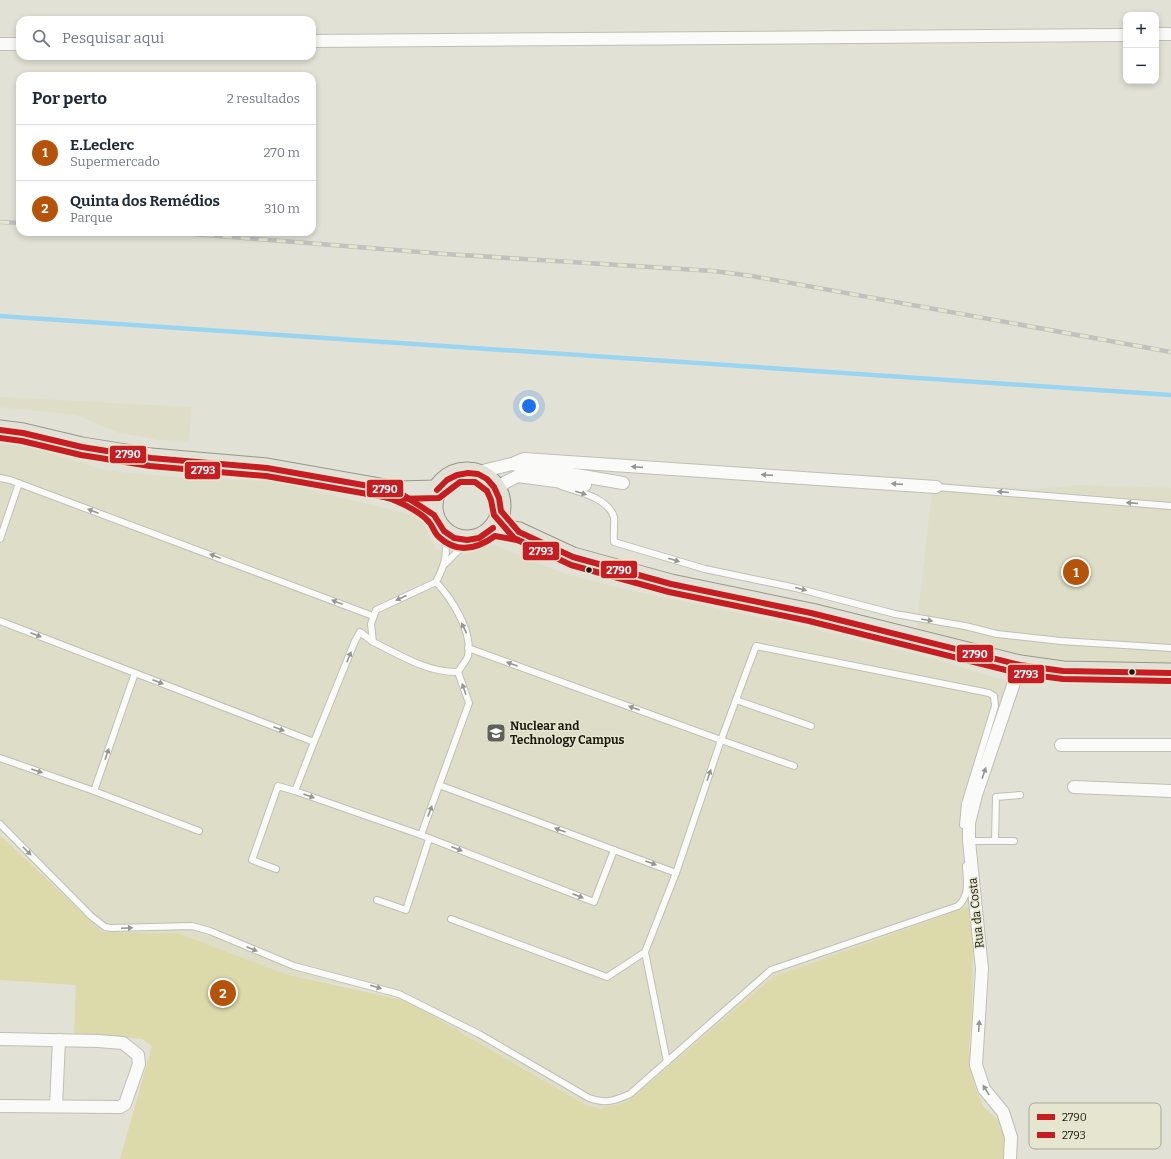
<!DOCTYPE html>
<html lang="pt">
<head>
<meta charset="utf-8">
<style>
  :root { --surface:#fff; --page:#f6f6f7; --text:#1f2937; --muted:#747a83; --line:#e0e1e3; --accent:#b45309 }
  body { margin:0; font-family:Bitter,serif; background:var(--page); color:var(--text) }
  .controls { position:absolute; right:12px; top:12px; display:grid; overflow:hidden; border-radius:8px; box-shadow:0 2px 6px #0003 }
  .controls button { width:36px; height:36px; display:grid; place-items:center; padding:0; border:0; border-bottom:1px solid var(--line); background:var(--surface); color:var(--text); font:20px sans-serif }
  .you { position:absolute; left:529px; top:406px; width:14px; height:14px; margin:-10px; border:3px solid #fff; border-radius:50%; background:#1a73e8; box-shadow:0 0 0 6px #1a73e833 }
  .badge { display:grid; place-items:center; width:26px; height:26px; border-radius:50%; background:var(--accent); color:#fff; font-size:13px; font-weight:700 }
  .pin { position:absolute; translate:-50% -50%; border:2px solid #fff; box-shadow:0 1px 4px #0006 }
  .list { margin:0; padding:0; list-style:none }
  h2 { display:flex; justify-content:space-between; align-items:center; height:52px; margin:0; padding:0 16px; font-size:17px }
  h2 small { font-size:13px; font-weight:400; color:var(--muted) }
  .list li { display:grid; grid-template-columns:26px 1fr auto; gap:12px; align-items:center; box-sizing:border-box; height:56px; padding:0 16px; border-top:1px solid var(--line) }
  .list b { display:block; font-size:15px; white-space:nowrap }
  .list p { margin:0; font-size:13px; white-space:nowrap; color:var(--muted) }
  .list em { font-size:13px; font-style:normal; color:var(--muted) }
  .icon { flex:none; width:22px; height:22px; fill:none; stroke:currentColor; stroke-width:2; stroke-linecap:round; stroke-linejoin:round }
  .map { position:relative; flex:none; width:1171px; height:1159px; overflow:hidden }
  .search { position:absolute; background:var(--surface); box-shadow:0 2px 6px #0003; left:16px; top:16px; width:300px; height:44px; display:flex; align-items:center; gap:10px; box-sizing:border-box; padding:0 14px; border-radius:12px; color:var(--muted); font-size:15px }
  .panel { position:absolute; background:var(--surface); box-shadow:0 2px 6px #0003; left:16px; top:72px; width:300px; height:164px; border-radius:12px }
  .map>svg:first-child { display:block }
  .built { fill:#dedec8 }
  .green { fill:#dcdaab }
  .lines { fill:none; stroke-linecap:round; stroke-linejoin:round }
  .stream { stroke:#9ad4f0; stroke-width:4.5 }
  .lane-casing { stroke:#bfbfb6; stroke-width:8 }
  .street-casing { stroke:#bfbfb6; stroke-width:14 }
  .primary-casing { stroke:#989784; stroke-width:21 }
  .lane { stroke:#fafaf9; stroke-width:6 }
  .street { stroke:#fafaf9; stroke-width:12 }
  .primary { stroke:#e1e1d8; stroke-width:19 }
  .rail-casing { stroke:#c1c1be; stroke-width:4.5 }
  .rail { stroke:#e6e6d0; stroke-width:3; stroke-dasharray:9; stroke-linecap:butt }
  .bus-1-casing { stroke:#e6e6d0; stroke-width:9 }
  .bus-2-casing { stroke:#e6e6d0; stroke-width:9 }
  .bus-1 { stroke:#c61d23; stroke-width:6 }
  .bus-2 { stroke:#c61d23; stroke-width:6 }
  .oneway { fill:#959591 }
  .bus-dot { fill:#1a1a12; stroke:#e6e6d0; stroke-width:1.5 }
  .labels { text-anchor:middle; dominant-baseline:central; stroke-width:3; stroke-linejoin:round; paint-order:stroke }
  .poi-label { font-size:12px; font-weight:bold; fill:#1a1a12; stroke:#e6e6d0; text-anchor:start }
  .street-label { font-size:12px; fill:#1a1a12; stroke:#e6e6d0 }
  .key { fill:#e6e6d0; stroke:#a9a997; stroke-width:1 }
  .key-label { font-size:11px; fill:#1a1a12 }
  .line-badge { stroke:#e6e6d0; stroke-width:1.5 }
  .badge-label { font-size:11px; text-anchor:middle; font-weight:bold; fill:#fff }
</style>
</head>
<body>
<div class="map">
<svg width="1171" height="1159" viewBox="0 0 1171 1159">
  <rect width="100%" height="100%" fill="#e1e1d5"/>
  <!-- built -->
  <g class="built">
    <polygon points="0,397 192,407 189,441 159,440 119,433 76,415 0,407"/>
    <polygon points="0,444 31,447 101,469 128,473 203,479 272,481 410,514 423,523 435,548 457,560 471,550 489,546 497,546 566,574 616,587 823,631 938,660 1010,682 975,784 970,906 773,977 627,1102 600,1109 584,1104 407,1001 371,990 285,974 178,933 100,929 90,923 0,831"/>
    <polygon points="933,483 1034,489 1079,485 1171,488 1171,667 1046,663 916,633"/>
  </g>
  <!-- green -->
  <polygon class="green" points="0,835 102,932 178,933 285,974 407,1001 584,1104 600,1109 627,1102 773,977 970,906 973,951 972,1009 969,1052 975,1087 984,1107 1001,1123 1006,1139 1004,1159 120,1159 152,1046 142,1039 74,1033 76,985 0,980"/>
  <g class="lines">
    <!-- stream -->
    <polyline class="stream" points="0,316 1171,395"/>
    <!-- lane casing -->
    <g class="lane-casing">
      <g id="lane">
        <polyline points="0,478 10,480 373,616"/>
        <path d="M 561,486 C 579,492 607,497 614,517 C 615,521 613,535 614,542 L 705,569 L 796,588 L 895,614 L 965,626 L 997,634 L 1061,641 L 1171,648"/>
        <polyline points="936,487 1171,506"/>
        <polyline points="0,539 19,483"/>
        <polyline points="445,564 464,545 479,538"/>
        <path d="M 436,582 C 452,599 473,632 468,656 C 466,661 461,667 458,672 C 428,673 400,655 373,642 L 371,624 L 376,610 L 436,582 C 446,563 448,552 444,531"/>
        <polyline points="0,621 314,742 355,641 360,632 373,642"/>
        <polyline points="468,648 721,740 676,873 614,850"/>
        <polyline points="736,700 811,726"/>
        <polyline points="314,742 295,791 421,835 469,703 458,672"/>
        <polyline points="0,758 94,791 199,831"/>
        <polyline points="794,766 721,740 756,646 989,693 994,696 995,706 965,804 963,825"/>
        <polyline points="94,791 135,673"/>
        <path d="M 0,824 L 91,916 L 105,927 L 111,928 L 192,926 L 210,931 L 294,966 L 399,994 L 479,1034 L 589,1098 C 606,1104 614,1101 630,1094 L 771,970 L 958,906 C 970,895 967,882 966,866"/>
        <polyline points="421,835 594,902 614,850 439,785"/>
        <polyline points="969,841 1014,841"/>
        <polyline points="995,841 996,797 1020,795"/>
        <polyline points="276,869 252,860 278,786 295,791"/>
        <polyline points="377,900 406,910 429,839"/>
        <polyline points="451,919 607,977 645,952 676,873"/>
        <polyline points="645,952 667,1062"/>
      </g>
    </g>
    <!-- street casing -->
    <g class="street-casing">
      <g id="street">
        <polyline points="1156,34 1171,34"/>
        <polyline points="312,41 1126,35"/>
        <polyline points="0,44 20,44"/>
        <polyline points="512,464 524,459 936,487"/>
        <polyline points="474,473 512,464 623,483"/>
        <polyline points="497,489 506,482 518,476 585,485"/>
        <polyline points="1061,745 1171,745"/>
        <polyline points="1074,787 1171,791"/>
        <polyline points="0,1039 98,1041 123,1043 138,1055 139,1064 125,1104 120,1107 0,1106"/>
        <polyline points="56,1106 59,1040"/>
        <polyline points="1010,1159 1011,1137 1003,1112 984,1089 976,1065 982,969 969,841 969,823 976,795 1020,665"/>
      </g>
    </g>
    <!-- primary casing -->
    <g class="primary-casing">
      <g id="primary">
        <polyline points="0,430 23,433 82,447 151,458 267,468 397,491 437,490"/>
        <circle cx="467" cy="506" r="34"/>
        <polyline points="493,528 519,532 573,557 671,584 811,613 1020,665 1063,671 1171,673"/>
      </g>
    </g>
    <!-- lane -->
    <use href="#lane" class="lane"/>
    <!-- street -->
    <use href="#street" class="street"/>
    <!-- primary -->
    <use href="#primary" class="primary"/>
    <!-- rail casing -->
    <g class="rail-casing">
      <g id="rail">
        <polyline points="0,222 20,223"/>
        <polyline points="169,232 445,254 713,271 752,276 1171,352"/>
      </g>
    </g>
    <!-- rail -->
    <use href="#rail" class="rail"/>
    <!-- bus-1 casing -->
    <g class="bus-1-casing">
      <g id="bus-1">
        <polyline points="0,430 23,433 82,447 151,458 267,468 397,491 434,515 444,531 454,538 467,540 479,538 493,528"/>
        <polyline points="437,490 447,480 457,475 468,473 478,474 487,479 494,487 499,498 501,511 519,532 573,557 671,584 811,613 1020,665 1063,671 1171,673"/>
      </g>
    </g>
    <!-- bus-2 casing -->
    <g class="bus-2-casing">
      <g id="bus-2">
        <polyline points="0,438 22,441 81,455 150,466 266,476 396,499 439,498 460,482 475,482 487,491 491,500 494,515 514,538 571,565 669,592 809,621 1018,673 1063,679 1171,681"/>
        <path d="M 380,496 C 393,498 420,511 429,522 C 433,526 434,533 439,537 C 457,554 477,549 495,536 L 517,540 L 539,549"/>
      </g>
    </g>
    <!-- bus-1 -->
    <use href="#bus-1" class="bus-1"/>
    <!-- bus-2 -->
    <use href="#bus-2" class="bus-2"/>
  </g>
  <!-- one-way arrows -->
  <defs><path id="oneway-solid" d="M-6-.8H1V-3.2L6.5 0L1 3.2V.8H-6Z"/></defs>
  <g class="oneway">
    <use href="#oneway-solid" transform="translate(637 467) rotate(-176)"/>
    <use href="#oneway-solid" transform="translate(767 475) rotate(-176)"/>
    <use href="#oneway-solid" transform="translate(897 484) rotate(-176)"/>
    <use href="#oneway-solid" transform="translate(1003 492) rotate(-175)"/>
    <use href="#oneway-solid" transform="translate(581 493) rotate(18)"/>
    <use href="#oneway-solid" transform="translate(1132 503) rotate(-175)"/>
    <use href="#oneway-solid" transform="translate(93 511) rotate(-159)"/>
    <use href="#oneway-solid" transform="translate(215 556) rotate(-159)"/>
    <use href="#oneway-solid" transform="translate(674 560) rotate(17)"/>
    <use href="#oneway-solid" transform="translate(801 589) rotate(14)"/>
    <use href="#oneway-solid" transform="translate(401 598) rotate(156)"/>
    <use href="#oneway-solid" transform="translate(337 602) rotate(-159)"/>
    <use href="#oneway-solid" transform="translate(927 620) rotate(10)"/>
    <use href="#oneway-solid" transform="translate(464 628) rotate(-116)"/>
    <use href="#oneway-solid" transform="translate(36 635) rotate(21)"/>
    <use href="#oneway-solid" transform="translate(349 657) rotate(-68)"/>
    <use href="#oneway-solid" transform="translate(512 664) rotate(-160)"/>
    <use href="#oneway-solid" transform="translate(158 682) rotate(21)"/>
    <use href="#oneway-solid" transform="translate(464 689) rotate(-109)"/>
    <use href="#oneway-solid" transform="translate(634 708) rotate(-160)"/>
    <use href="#oneway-solid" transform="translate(279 729) rotate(21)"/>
    <use href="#oneway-solid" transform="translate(107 754) rotate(-71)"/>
    <use href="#oneway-solid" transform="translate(37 771) rotate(19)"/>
    <use href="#oneway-solid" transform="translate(984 773) rotate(-71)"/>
    <use href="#oneway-solid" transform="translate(709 775) rotate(-71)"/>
    <use href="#oneway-solid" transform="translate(309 796) rotate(20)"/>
    <use href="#oneway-solid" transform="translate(430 811) rotate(-70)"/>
    <use href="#oneway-solid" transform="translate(560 830) rotate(-160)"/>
    <use href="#oneway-solid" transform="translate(457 849) rotate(21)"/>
    <use href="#oneway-solid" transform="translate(27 851) rotate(45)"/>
    <use href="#oneway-solid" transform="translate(651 863) rotate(20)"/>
    <use href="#oneway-solid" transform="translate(578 896) rotate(21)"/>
    <use href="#oneway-solid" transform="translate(127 928) rotate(-2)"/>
    <use href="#oneway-solid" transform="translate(252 949) rotate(23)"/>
    <use href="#oneway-solid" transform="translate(376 987) rotate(16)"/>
    <use href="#oneway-solid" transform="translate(979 1026) rotate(-86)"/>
    <use href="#oneway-solid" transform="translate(986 1090) rotate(-122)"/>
  </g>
  <!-- icons -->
  <defs>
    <g id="university-square" transform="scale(1)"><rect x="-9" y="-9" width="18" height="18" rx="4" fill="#606056" stroke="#e6e6d0"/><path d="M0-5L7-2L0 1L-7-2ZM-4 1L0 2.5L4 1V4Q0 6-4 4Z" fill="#fff"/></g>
  </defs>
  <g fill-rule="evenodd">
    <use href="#university-square" x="496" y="733"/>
  </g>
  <!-- markers -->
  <g class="bus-dot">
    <circle cx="589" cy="570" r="3.5"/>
    <circle cx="1132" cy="672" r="3.5"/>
  </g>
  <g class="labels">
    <!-- poi labels -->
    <g class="poi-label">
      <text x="510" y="726">Nuclear and<tspan x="510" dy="14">Technology Campus</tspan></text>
    </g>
    <!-- street labels -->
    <g class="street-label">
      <text transform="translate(976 913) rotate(-96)">Rua da Costa</text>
    </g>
  </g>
  <!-- legend -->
  <rect x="1029" y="1103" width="132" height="46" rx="6" class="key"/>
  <rect x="1037" y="1114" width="18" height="6" fill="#c61d23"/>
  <rect x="1037" y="1132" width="18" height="6" fill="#c61d23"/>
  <g class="key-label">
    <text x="1062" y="1121">2790</text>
    <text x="1062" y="1139">2793</text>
  </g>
  <g class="line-badge">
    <rect x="109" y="445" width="38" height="19" rx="4" fill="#c61d23"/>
    <rect x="184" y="461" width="37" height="19" rx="4" fill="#c61d23"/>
    <rect x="366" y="479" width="38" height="19" rx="4" fill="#c61d23"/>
    <rect x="522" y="541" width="38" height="20" rx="4" fill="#c61d23"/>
    <rect x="600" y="560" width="38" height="19" rx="4" fill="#c61d23"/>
    <rect x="956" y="644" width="38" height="19" rx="4" fill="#c61d23"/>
    <rect x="1007" y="664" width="38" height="20" rx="4" fill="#c61d23"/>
  </g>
  <g class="badge-label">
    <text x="128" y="458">2790</text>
    <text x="203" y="474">2793</text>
    <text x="385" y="493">2790</text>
    <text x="541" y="555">2793</text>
    <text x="619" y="574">2790</text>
    <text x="975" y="658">2790</text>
    <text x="1026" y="678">2793</text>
  </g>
</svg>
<div class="controls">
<button>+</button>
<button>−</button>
</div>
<div class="you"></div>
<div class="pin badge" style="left:1076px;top:572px">1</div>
<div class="pin badge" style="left:223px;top:993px">2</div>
<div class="search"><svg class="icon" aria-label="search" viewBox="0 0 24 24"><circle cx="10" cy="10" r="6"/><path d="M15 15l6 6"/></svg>Pesquisar aqui</div>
<section class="panel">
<h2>Por perto<small>2 resultados</small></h2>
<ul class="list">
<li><span class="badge">1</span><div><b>E.Leclerc</b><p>Supermercado</p></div><em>270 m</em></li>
<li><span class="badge">2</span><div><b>Quinta dos Remédios</b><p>Parque</p></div><em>310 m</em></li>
</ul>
</section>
</div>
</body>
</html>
